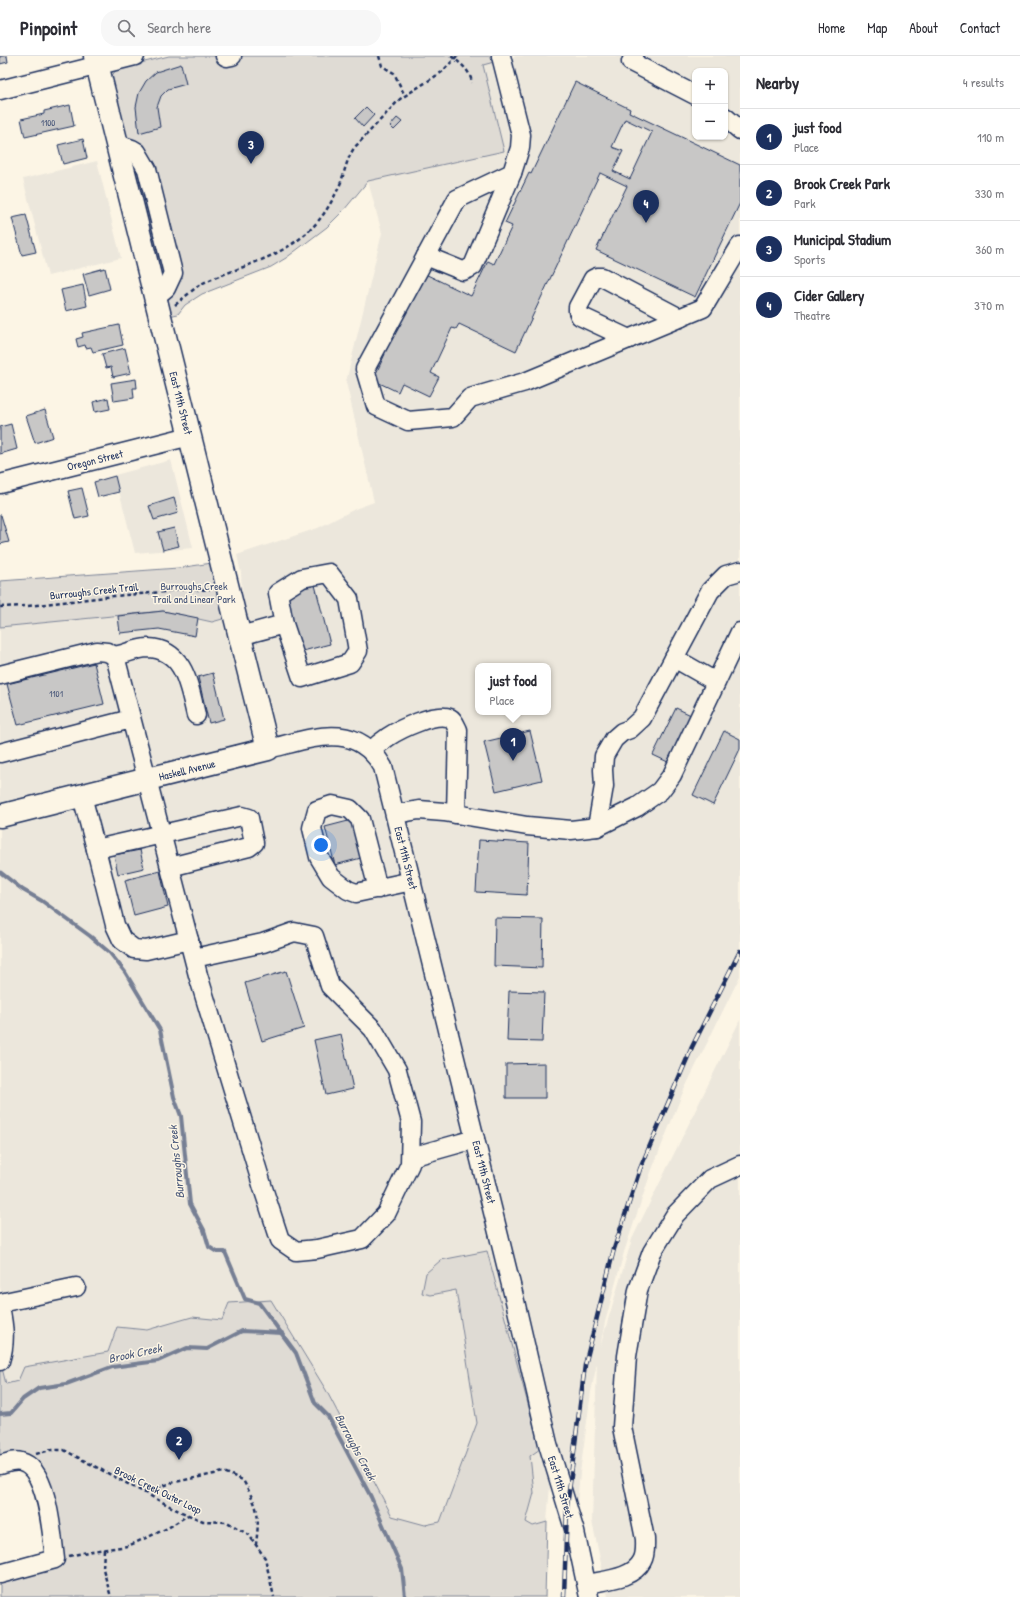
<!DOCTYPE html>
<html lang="en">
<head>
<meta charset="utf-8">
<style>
  :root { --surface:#fff; --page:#f7f7f7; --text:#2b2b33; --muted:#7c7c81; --line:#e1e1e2; --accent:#1b2f5e }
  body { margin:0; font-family:"Patrick Hand",sans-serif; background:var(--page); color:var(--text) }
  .controls { position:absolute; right:12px; top:12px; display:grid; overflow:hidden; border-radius:8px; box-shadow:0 1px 3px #0004 }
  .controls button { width:36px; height:36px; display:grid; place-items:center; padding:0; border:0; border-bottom:1px solid var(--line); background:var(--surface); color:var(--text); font:20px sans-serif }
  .you { position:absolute; left:321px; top:789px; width:14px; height:14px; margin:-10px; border:3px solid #fff; border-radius:50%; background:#1a73e8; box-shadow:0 0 0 6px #1a73e833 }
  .badge { display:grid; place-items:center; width:26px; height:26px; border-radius:50%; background:var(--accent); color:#fff; font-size:13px; font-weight:700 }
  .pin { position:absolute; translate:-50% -33px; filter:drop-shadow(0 1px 2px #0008) }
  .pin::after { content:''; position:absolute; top:21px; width:14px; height:12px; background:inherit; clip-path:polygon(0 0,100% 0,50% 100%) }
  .popup { position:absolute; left:475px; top:607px; width:76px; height:52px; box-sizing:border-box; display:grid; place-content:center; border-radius:8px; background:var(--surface); filter:drop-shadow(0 1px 3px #0005); font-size:13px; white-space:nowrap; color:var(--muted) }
  .popup b { font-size:15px; color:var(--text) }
  .popup::after { content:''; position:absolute; left:50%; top:100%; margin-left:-8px; border:8px solid transparent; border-top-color:var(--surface) }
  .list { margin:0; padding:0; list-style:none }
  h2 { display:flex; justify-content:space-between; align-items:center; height:52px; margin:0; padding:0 16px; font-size:17px }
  h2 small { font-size:13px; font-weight:400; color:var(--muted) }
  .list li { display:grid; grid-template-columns:26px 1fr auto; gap:12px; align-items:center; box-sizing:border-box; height:56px; padding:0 16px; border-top:1px solid var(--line) }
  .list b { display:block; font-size:15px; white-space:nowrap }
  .list p { margin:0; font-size:13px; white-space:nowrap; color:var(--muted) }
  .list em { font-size:13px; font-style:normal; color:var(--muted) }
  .icon { flex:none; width:22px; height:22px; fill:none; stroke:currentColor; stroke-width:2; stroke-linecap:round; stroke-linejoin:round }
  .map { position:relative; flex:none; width:740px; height:1541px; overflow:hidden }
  header { display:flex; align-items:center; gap:24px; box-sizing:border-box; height:56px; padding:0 20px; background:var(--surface); border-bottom:1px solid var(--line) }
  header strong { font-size:19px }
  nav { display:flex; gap:22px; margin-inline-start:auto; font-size:14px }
  .search { width:280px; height:36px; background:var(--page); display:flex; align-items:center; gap:10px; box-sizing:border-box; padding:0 14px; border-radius:16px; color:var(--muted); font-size:15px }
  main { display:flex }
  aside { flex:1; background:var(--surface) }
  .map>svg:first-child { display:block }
  .built { fill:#ece7dc; fill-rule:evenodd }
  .green { fill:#dfdbd4; stroke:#7d8599 }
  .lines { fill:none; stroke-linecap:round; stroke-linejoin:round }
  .stream { stroke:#767f94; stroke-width:4 }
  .building { fill:#c8c7c6; stroke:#1b2f5e; fill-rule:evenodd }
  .minor-casing { stroke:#1b2f5e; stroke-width:21 }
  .major-casing { stroke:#1b2f5e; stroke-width:25 }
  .path { stroke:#1b2f5e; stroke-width:2.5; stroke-dasharray:4 3; stroke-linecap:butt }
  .minor { stroke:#fcf5e5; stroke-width:18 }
  .major { stroke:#fcf5e5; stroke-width:22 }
  .rail-casing { stroke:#1b2f5e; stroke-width:4.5 }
  .rail { stroke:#fcf5e5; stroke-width:3; stroke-dasharray:9; stroke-linecap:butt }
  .labels { text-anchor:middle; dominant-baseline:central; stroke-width:3; stroke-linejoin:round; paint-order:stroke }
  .number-label { font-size:9px; fill:#465578 }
  .street-label { font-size:11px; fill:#1b2f5e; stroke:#fcf5e5 }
  .park-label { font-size:11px; fill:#425176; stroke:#fcf5e5 }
  .water-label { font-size:12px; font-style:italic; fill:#485779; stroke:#fcf5e5 }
</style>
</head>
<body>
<header>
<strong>Pinpoint</strong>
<div class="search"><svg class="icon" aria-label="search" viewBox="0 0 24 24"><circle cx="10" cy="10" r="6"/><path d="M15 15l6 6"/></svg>Search here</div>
<nav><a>Home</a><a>Map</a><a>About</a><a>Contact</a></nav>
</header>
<main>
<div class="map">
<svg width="740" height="1541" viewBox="0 0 740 1541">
  <rect width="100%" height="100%" fill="#fcf5e5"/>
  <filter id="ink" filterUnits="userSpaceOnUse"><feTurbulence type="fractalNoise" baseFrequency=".025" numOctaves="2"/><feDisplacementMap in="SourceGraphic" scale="8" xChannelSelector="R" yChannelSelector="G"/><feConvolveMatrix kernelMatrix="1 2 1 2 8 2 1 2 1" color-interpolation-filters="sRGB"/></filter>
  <g filter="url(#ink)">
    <!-- built -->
    <g class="built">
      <path d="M 516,0 L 740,0 L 740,920 L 683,1036 L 651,1116 L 624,1196 L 605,1266 L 600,1291 L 632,1183 L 740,964 L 740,1541 L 608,1541 L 592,1465 L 597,1307 L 591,1336 L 580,1417 L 576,1458 L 554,1380 L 547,1466 L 390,1507 L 253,1266 L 6,1328 L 2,1312 L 8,1264 L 0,1231 L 0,571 L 163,555 L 212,566 L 243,558 L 241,517 L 237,499 L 318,472 L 355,453 L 374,446 L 346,326 L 382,177 L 368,125 L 504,95 L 483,8 ZM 695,15 L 725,15 L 725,81 L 695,81 ZM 478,610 L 548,610 L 548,656 L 478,656 Z"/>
      <polygon points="97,105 121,202 48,220 23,123"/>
      <polygon points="171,404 193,492 135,497 115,419"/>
    </g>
    <!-- green -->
    <g class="green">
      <polygon points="169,0 492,0 494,6 483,9 504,95 368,125 344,154 327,171 286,202 271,211 202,238 185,249 178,258 169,260 111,21 116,14 120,12"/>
      <polygon points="212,507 226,562 212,566 163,555 0,571 0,525 178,512"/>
      <polygon points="487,1195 540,1393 530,1400 534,1437 526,1466 533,1470 547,1466 545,1541 0,1541 0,1524 61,1509 43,1423 0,1401 0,1314 2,1312 6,1328 18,1325 24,1311 108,1296 117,1271 147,1274 192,1261 222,1264 229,1247 271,1244 326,1334 392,1460 425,1469 440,1466 477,1367 456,1234 431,1239 422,1237 426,1217 441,1204"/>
    </g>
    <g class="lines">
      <!-- stream -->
      <g class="stream">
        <polyline points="0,816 23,834 42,845 90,880 110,897 125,916 160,974 174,1041 181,1060 190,1148 204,1174 209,1191 217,1196 225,1196 245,1243 259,1247 296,1297 315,1347 328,1360 371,1441 402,1513 405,1541"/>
        <polyline points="0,1358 11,1357 23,1343 39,1332 66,1328 112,1311 158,1305 187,1292 207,1293 242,1275 282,1277"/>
      </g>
    </g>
    <!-- building -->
    <g class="building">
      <polygon points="0,0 7,0 8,6 0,8"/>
      <polygon points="181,8 186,28 168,33 161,40 157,51 160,71 139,77 136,51 139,37 146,25 156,16"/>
      <path d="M 575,26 L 630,53 L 629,56 L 740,109 L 740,147 L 695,241 L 596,194 L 627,130 L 600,117 L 516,295 L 459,268 L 456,273 L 452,272 L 431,317 L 439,321 L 429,340 L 402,327 L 398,336 L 373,324 L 385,298 L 383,297 L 421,216 L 471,240 L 488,205 L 494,208 L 512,170 L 505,167 L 529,117 L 531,118 ZM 625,63 L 652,76 L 630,123 L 613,115 L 623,95 L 612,91 Z"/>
      <polygon points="70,49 74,70 25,81 21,63 44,58 44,55"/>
      <polygon points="366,51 374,59 363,71 355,62"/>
      <polygon points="397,62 402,66 394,74 390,70"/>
      <polygon points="83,83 87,102 63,108 58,89"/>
      <polygon points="26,159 36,196 22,199 12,162"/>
      <polygon points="105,212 110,233 89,239 83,218"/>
      <polygon points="83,229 87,250 66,255 61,234"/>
      <polygon points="119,269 123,289 93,296 91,291 86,292 85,289 78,291 76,283 83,281 82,277"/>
      <polygon points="125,292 131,317 113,321 111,311 106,312 102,298"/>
      <polygon points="136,323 137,332 133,332 134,342 114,345 111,327"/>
      <polygon points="108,342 110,353 95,356 93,346"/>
      <polygon points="45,354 53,381 35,387 26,360"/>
      <polygon points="11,368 17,393 0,398 0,371"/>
      <polygon points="115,420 119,436 98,441 94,426"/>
      <polygon points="82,432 89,460 75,463 68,435"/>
      <polygon points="174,442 178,457 154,464 149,450"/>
      <polygon points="0,459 1,459 9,486 0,488"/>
      <polygon points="174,472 179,490 163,494 158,476"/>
      <polygon points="315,529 330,588 299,596 283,537"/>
      <polygon points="163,555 198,562 195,580 159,573 120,577 118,560"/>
      <polygon points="94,607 104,648 18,669 7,628"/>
      <polygon points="213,617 224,663 209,667 198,621"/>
      <polygon points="676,652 693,660 670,707 653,699"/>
      <polygon points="530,675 542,724 496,735 484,686"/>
      <polygon points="724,675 740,683 740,693 713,749 693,739"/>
      <polygon points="352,764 361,802 335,809 325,771"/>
      <polygon points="479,784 529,787 527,839 476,836"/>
      <polygon points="140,794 144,812 118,818 114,799"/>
      <polygon points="160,815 168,851 134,860 125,824"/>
      <polygon points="495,862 543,863 542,912 494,910"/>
      <polygon points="286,915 304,972 262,985 245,927"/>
      <polygon points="509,935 544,936 542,986 507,985"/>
      <polygon points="341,978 353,1033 326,1039 314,984"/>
      <polygon points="545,1007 545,1042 506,1042 506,1008"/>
    </g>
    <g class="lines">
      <!-- minor casing -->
      <g class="minor-casing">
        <g id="minor">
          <polyline points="225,0 227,1 232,0"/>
          <polyline points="501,0 521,79 520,92 512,117 457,143 365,313 376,350 408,365 453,361 470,342 525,326 703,252 740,190"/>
          <polyline points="634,0 631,6 695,39"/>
          <polyline points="0,34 135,0"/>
          <polyline points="725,61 740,74"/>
          <polyline points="117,88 132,93 137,96 147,113 173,217 166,232 155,241"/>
          <polyline points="426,200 463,215 468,213 473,210 512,117"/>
          <polyline points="629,283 580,260 578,255 578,251 593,223 597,221 602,221 680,262"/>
          <polyline points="0,428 190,380"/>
          <polyline points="240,580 284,568 278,537 302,522 329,517 349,543 358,595 350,607 302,622 284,568"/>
          <path d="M 115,600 C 125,598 138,592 148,592 C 185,593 189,631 196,659"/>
          <polyline points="674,602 716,626"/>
          <polyline points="0,619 97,595 107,596 115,600 198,919 263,1132 280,1184 296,1195 317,1193 362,1183 386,1158 410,1108 411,1066 397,1014 373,973 330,930 314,880 294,876 263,887 194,902"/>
          <path d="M 268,693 C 311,683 355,663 383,711 L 515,1245 L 548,1388 L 575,1476 L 589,1541"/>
          <path d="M 371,695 C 376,690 382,685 388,681 C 400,673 435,656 450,662 C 454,664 456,670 458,674 L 456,758"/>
          <polyline points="0,697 131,663"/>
          <polyline points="82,740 96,793"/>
          <polyline points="396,758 419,754 444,756 527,770 571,774 597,771 637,751 660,735 672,719 740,576"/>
          <polyline points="597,771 604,730 603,714 604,700 614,683 622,676 630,673 642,662 710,535 726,519 740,515"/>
          <polyline points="170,811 249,791 254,787 249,762 242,760 96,793 115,869 122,884 134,893 146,894 189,884"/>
          <polyline points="378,833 360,763 350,753 332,749 317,754 312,772 319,801 331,821 348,834 356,837 412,825"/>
          <polyline points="411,1101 475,1083"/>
          <polyline points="0,1247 76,1231"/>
          <path d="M 0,1251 C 4,1270 6,1286 0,1305"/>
          <path d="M 0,1409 C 7,1407 14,1404 21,1406 C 48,1412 52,1480 55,1503 L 0,1518"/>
          <path d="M 587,1528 C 604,1524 633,1523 642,1505 C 646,1498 645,1490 645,1483 L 622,1371 L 627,1300 L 638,1234 L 652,1196 L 675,1159 L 710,1123 L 740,1109"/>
        </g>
      </g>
      <!-- major casing -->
      <g class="major-casing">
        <polyline id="major" points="0,760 268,693 95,0"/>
      </g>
      <!-- path -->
      <g class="path">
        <polyline points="379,0 382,10 394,17 405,40"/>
        <path d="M 451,0 C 461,8 470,14 472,27"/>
        <path d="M 175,249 L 199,229 L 207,225 C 254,205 302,197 330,148 C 334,141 338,134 341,126 C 345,114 347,103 354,92 L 400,43 L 442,16 L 457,0"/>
        <polyline points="0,551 28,550 114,540 164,536 178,533 199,534 211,533"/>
        <polyline points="36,1398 50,1394 64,1394 179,1455 203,1465 227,1466 249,1479 265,1502 274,1541"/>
        <path d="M 144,1436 L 175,1426 L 224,1416 L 243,1424 C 258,1452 260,1456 256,1488"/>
        <polyline points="104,1493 103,1513 111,1541"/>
        <polyline points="69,1500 92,1495 128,1490 168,1472 188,1459"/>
      </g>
      <!-- minor -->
      <use href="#minor" class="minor"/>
      <!-- major -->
      <use href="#major" class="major"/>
      <!-- rail casing -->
      <g class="rail-casing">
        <polyline id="rail" points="564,1541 567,1451 585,1309 614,1193 640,1113 692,991 740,895"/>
      </g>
      <!-- rail -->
      <use href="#rail" class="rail"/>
    </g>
  </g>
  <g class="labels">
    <!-- number labels -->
    <g class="number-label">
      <text x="48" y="67">1100</text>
      <text x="56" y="638">1101</text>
    </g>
    <!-- street labels -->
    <g class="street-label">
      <text transform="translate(181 347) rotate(76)">East 11th Street</text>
      <text transform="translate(95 404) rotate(-14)">Oregon Street</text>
      <text transform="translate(94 535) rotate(-6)">Burroughs Creek Trail</text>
      <text transform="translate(187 714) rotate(-14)">Haskell Avenue</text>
      <text transform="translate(406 802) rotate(76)">East 11th Street</text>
      <text transform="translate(484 1116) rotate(76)">East 11th Street</text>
      <text transform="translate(561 1431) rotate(73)">East 11th Street</text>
      <text transform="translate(158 1434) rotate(26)">Brook Creek Outer Loop</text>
    </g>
    <!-- park labels -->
    <g class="park-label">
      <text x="194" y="530">Burroughs Creek<tspan x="194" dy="13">Trail and Linear Park</tspan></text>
    </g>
    <!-- water labels -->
    <g class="water-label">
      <text transform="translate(176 1106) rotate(-96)">Burroughs Creek</text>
      <text transform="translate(135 1297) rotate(-12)">Brook Creek</text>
      <text transform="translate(356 1391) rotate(62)">Burroughs Creek</text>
    </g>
  </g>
</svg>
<div class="controls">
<button>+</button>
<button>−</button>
</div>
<div class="you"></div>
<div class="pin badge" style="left:513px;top:705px">1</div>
<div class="popup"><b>just food</b>Place</div>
<div class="pin badge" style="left:179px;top:1404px">2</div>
<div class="pin badge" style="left:251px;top:108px">3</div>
<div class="pin badge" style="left:646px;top:167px">4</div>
</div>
<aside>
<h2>Nearby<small>4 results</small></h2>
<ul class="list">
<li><span class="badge">1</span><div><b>just food</b><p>Place</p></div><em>110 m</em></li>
<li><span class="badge">2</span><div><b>Brook Creek Park</b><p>Park</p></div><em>330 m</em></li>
<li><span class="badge">3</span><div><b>Municipal Stadium</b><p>Sports</p></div><em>360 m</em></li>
<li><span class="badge">4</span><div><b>Cider Gallery</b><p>Theatre</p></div><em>370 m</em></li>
</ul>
</aside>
</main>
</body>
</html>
